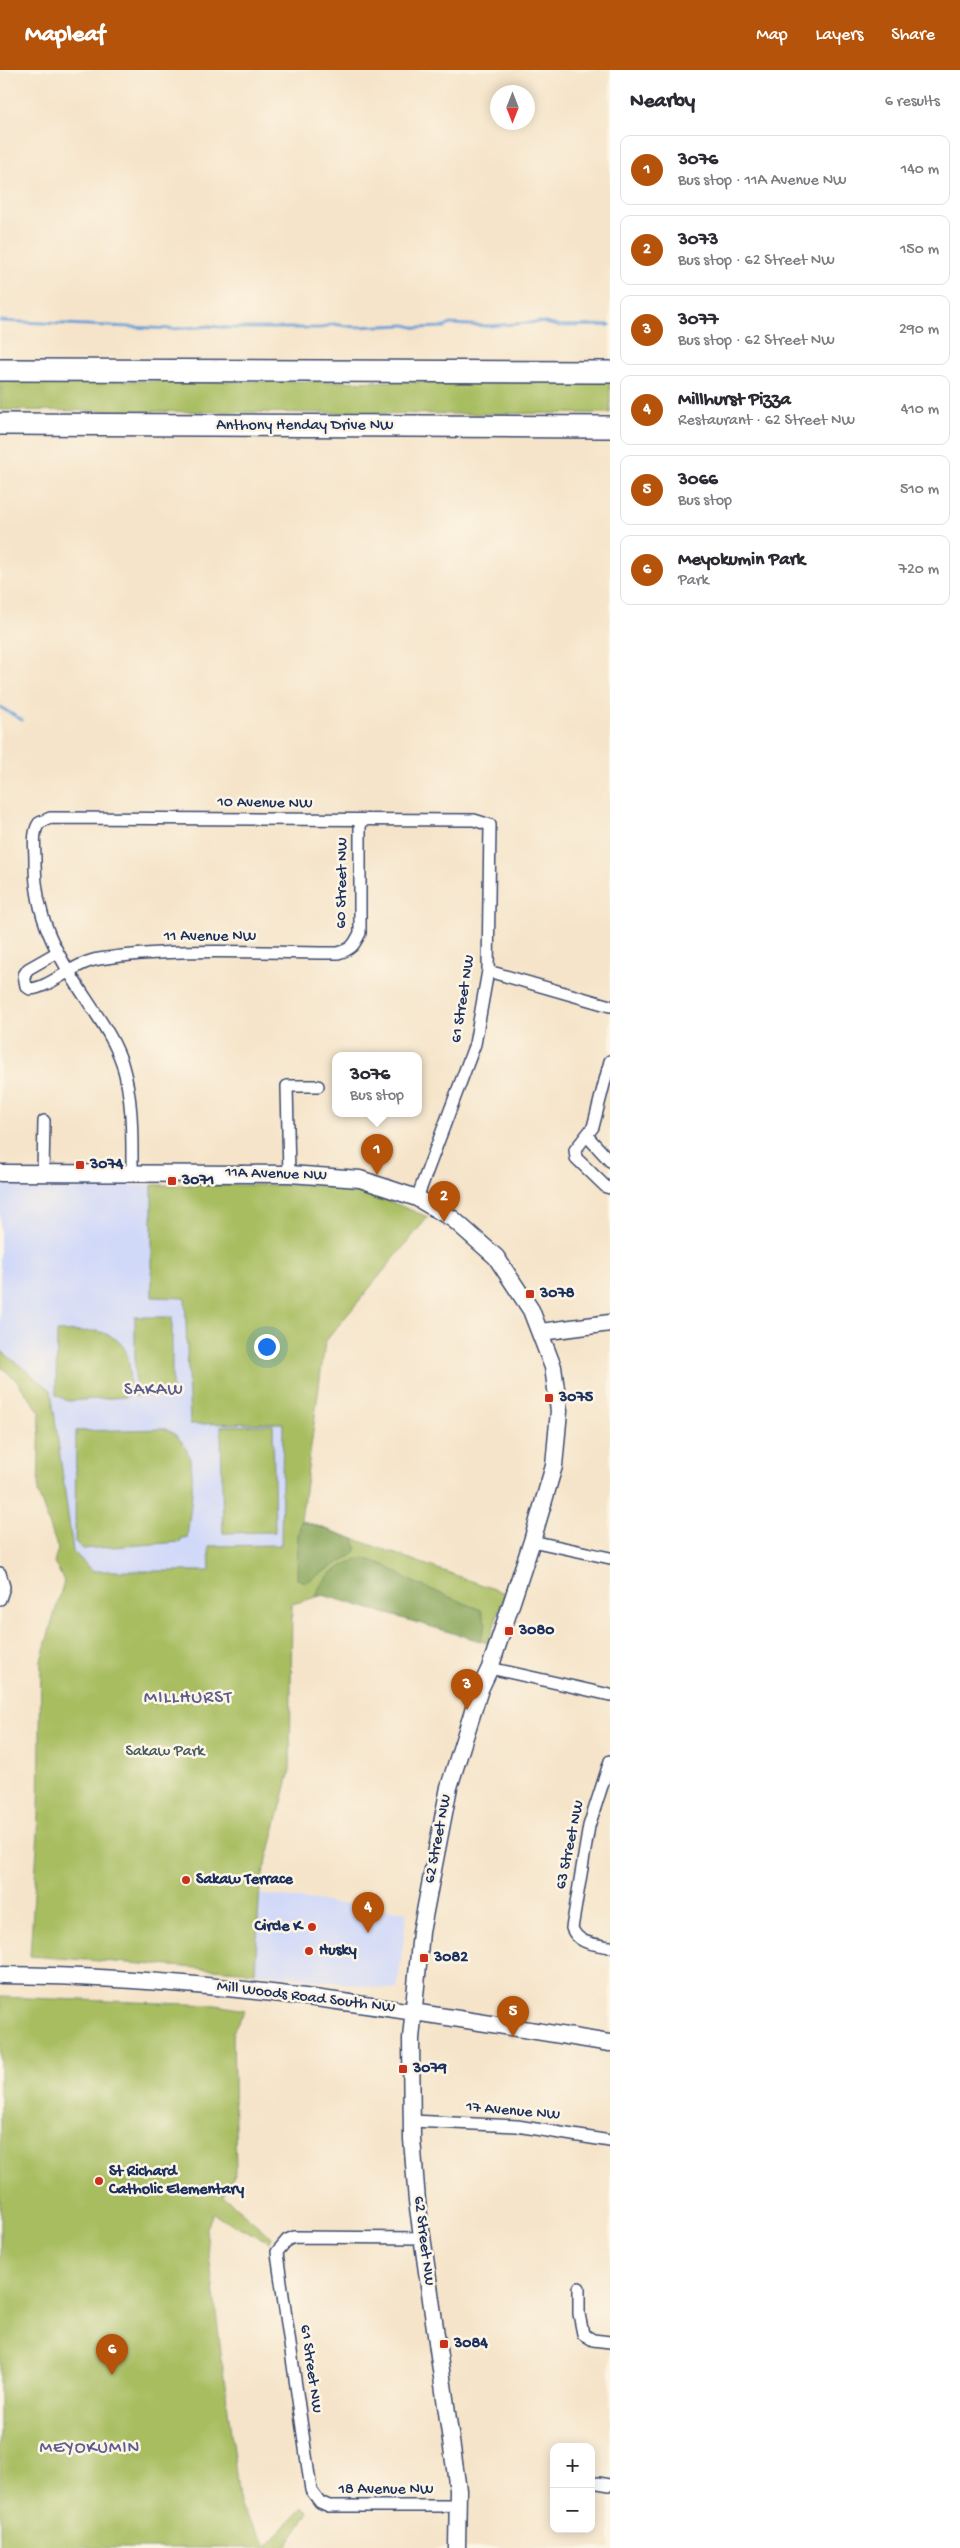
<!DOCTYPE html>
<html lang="en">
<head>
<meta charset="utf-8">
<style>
  :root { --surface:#fff; --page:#f7f7f7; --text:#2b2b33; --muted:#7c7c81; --line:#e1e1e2; --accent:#b45309 }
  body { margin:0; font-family:"Gochi Hand",sans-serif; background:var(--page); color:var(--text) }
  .controls { position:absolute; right:15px; bottom:15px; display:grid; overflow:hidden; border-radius:10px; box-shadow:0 2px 12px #0003 }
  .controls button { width:45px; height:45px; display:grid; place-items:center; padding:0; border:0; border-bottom:1px solid var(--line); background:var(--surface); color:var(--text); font:25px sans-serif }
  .compass { position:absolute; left:490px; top:15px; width:45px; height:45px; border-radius:50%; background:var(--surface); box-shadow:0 2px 12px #0003; rotate:180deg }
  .you { position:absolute; left:266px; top:1276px; width:18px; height:18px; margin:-12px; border:4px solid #fff; border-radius:50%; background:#1a73e8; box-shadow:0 0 0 8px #1a73e833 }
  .badge { display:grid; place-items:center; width:32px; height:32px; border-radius:50%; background:var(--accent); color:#fff; font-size:16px; font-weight:700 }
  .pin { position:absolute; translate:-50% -41px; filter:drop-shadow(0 1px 2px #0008) }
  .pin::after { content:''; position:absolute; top:26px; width:18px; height:15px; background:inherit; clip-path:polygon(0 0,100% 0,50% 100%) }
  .popup { position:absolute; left:332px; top:982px; width:90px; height:65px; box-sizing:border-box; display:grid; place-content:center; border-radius:10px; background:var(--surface); filter:drop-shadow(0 1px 4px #0005); font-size:16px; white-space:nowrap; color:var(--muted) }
  .popup b { font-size:19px; color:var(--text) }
  .popup::after { content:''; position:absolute; left:50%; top:100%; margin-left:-10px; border:10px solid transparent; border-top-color:var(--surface) }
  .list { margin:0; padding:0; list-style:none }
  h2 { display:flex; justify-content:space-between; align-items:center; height:65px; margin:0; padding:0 20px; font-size:21px }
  h2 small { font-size:16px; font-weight:400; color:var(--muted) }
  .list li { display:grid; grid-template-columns:32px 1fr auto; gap:15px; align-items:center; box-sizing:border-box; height:70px; margin:0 10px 10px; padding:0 10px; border:1px solid var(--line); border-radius:10px }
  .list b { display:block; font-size:19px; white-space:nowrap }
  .list p { margin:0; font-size:16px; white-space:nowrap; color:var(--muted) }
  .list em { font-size:16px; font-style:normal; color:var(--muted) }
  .map { position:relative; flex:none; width:610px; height:2478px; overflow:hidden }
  header { display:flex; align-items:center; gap:30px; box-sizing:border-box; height:70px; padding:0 25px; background:var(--accent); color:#fff }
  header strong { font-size:24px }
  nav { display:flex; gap:28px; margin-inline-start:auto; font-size:18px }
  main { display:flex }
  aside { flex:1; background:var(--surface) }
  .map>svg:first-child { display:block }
  .built { fill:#d1d9f9 }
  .green { fill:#a8bd61; stroke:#627660 }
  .forest { fill:#86a457; stroke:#506a5a }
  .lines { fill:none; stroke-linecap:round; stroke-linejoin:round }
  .stream { stroke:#6a9fd6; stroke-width:3 }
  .street-casing { stroke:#3c4a6e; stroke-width:14 }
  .secondary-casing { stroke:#3c4a6e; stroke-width:19 }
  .highway-casing { stroke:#3c4a6e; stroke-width:24 }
  .street { stroke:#fff; stroke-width:11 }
  .secondary { stroke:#fff; stroke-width:16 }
  .highway { stroke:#fff; stroke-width:21 }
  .poi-dot { fill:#c8321e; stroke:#fcf5e5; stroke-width:2 }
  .labels { text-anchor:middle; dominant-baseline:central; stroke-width:5; stroke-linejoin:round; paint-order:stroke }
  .street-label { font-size:16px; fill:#1b2f5e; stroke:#fcf5e5 }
  .poi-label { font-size:16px; font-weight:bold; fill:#1b2f5e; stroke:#fcf5e5; text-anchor:start }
  .park-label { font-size:16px; fill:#455a5f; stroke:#fcf5e5 }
  .neighbourhood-label { font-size:18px; letter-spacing:1px; fill:#5b5c90; stroke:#fcf5e5 }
  .quarter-label { font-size:19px; letter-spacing:1px; fill:#5b5c90; stroke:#fcf5e5 }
</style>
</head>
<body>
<header>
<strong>Mapleaf</strong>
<nav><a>Map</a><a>Layers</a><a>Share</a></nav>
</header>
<main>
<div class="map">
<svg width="610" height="2478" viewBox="0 0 610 2478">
  <rect width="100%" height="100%" fill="#fcf5e5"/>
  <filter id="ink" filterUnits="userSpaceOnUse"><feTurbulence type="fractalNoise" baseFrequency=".02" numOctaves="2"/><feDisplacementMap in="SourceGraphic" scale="10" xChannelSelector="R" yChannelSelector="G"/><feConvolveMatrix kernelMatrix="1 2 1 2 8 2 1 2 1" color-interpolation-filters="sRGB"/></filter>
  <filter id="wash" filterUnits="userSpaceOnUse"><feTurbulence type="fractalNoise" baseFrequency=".0096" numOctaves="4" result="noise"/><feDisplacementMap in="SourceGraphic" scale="20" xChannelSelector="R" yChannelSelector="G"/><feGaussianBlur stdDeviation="1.12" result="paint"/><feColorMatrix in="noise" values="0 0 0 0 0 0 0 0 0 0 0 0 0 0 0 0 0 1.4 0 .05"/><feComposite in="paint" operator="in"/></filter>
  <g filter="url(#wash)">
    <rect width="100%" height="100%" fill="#f5e4c9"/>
    <!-- built -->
    <g class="built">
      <polygon points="0,1115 152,1115 152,1226 185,1228 190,1354 283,1352 281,1475 210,1476 210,1501 92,1501 73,1481 51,1320 0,1280"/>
      <polygon points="259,1824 407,1842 397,1920 255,1902"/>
    </g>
    <!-- green -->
    <g class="green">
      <polygon points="0,311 610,312 610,343 454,344 0,340"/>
      <polygon points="152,1115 318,1115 371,1124 428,1147 325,1272 301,1450 505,1523 488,1573 323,1525 292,1534 290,1701 260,1816 255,1902 30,1886 39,1747 41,1590 64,1511 54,1492 58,1479 38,1423 40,1342 16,1310 0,1296 0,1280 51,1320 73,1481 92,1501 210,1501 209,1476 281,1475 283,1353 190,1354 185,1228 152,1227"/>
      <rect x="135" y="1247" width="37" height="79"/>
      <path d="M 98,1261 C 134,1272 129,1292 130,1324 L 126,1327 L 68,1331 L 56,1325 L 57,1262 Z"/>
      <polygon points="273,1355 275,1462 223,1463 221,1356"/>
      <path d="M 166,1359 C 205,1378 190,1433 187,1468 L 181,1468 L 181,1472 L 83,1479 L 75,1472 L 76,1361 Z"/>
      <polygon points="0,1927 216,1935 245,1940 233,1962 236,2102 223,2126 271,2167 269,2172 213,2144 206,2160 240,2437 266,2476 303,2437 309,2441 286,2478 0,2478"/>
    </g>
    <!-- forest -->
    <g class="forest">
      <polygon points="301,1451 354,1469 357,1478 354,1484 306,1512 297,1509 298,1465"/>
      <path d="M 364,1488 L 384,1495 L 413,1512 L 481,1540 L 486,1554 L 480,1571 L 323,1525 L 316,1527 C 321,1505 344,1493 364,1488 Z"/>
    </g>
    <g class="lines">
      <!-- stream -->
      <g class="stream">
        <polyline points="0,251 173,259 210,256 228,258 321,258 333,254 355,257 406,255 417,258 445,257 450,254 489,256 541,252 558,256 610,255"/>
        <polyline points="0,637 22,650"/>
      </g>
    </g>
  </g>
  <g filter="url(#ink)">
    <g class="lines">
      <!-- street casing -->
      <g class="street-casing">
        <g id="street">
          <path d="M 56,883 L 28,899 L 24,905 L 26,916 L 30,919 C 50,918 75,892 99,889 C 177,877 259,883 338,883 C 352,879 354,875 360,863 L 360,751"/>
          <polyline points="488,901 610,936"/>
          <polyline points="610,991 593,1057 575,1080 576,1088 606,1117 610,1118"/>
          <polyline points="588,1067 610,1091"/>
          <path d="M 132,1102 C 132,1065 133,1029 122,993 C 114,969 100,950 87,930 C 56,884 34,846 35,790 C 35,777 32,763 39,753 L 50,748 L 474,750 L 490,755 L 488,901 L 475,974 L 417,1128"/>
          <polyline points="43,1103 44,1051"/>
          <polyline points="289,1104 287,1016 318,1016"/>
          <polyline points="532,1471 610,1488"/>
          <polyline points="0,1503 4,1517 0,1529"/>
          <polyline points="490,1598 610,1625"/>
          <path d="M 610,1691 L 589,1756 L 572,1858 C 578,1874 594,1874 610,1877"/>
          <polyline points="412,2051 517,2056 610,2071"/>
          <polyline points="421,2168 294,2167 287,2170 277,2182 278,2191 311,2420 320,2432 329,2436 459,2436"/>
          <polyline points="579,2218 579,2244 583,2264 593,2270 610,2272"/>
          <polyline points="598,2413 610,2415"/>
        </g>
      </g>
      <!-- secondary casing -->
      <g class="secondary-casing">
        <g id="secondary">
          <polyline points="0,1103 289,1104 360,1109 417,1128 453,1149 496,1187 531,1240 553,1297 559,1341 554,1396 532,1471 490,1598 480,1619 449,1717 421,1862 411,1969 412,2069 417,2131 458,2420 457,2478"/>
          <polyline points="541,1262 610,1253"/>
          <path d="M 0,1905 C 205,1906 408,1940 610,1973"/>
        </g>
      </g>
      <!-- highway casing -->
      <g class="highway-casing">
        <g id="highway">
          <polyline points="0,300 610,302"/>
          <polyline points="0,354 610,357"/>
        </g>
      </g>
      <!-- street -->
      <use href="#street" class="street"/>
      <!-- secondary -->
      <use href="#secondary" class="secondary"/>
      <!-- highway -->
      <use href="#highway" class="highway"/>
    </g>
  </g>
  <!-- markers -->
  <g class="poi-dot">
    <rect x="75" y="1090" width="10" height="10" rx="2.5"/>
    <rect x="167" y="1106" width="10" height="10" rx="2.5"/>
    <rect x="525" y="1219" width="10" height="10" rx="2.5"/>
    <rect x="544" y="1323" width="10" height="10" rx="2.5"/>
    <rect x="504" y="1556" width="10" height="10" rx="2.5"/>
    <circle cx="186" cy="1810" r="5"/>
    <circle cx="312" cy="1857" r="5"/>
    <circle cx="309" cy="1881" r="5"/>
    <rect x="419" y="1883" width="10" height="10" rx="2.5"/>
    <rect x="398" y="1994" width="10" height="10" rx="2.5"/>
    <circle cx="99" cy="2111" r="5"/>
    <rect x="439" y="2269" width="10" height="10" rx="2.5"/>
  </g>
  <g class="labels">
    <!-- street labels -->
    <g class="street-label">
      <text x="305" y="356">Anthony Henday Drive NW</text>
      <text transform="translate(265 734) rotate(1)">10 Avenue NW</text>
      <text transform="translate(343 813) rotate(-89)">60 Street NW</text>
      <text x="210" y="867">11 Avenue NW</text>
      <text transform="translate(464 929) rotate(-81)">61 Street NW</text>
      <text transform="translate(276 1105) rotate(2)">11A Avenue NW</text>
      <text transform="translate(439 1769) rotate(-79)">62 Street NW</text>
      <text transform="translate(571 1775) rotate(-78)">63 Street NW</text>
      <text transform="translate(306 1928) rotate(7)">Mill Woods Road South NW</text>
      <text transform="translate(513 2042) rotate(5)">17 Avenue NW</text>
      <text transform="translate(423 2171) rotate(83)">62 Street NW</text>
      <text transform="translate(310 2299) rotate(82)">61 Street NW</text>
      <text x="386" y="2420">18 Avenue NW</text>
    </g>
    <!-- poi labels -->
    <g class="poi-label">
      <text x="90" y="1095">3074</text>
      <text x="182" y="1111">3071</text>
      <text x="540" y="1224">3078</text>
      <text x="559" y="1328">3075</text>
      <text x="519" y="1561">3080</text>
      <text x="196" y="1810">Sakaw Terrace</text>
      <text x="302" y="1857" text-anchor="end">Circle K</text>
      <text x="319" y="1881">Husky</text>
      <text x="434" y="1888">3082</text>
      <text x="413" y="1999">3079</text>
      <text x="109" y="2102">St Richard<tspan x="109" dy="18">Catholic Elementary</tspan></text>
      <text x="454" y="2274">3084</text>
    </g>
    <!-- park labels -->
    <g class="park-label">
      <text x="165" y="1682">Sakaw Park</text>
    </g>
    <!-- neighbourhood labels -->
    <g class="neighbourhood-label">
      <text x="154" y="1320">SAKAW</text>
      <text x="90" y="2378">MEYOKUMIN</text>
    </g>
    <!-- quarter labels -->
    <g class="quarter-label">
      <text x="188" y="1628">MILLHURST</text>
    </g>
  </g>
</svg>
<div class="controls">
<button>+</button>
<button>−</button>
</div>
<svg class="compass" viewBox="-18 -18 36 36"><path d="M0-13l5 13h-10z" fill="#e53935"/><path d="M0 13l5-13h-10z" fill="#7c7c81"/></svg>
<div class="you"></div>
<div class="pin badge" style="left:377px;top:1105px">1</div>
<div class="popup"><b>3076</b>Bus stop</div>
<div class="pin badge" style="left:444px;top:1152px">2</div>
<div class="pin badge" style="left:467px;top:1640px">3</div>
<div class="pin badge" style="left:368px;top:1863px">4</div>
<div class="pin badge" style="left:513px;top:1967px">5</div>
<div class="pin badge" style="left:112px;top:2305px">6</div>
</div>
<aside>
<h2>Nearby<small>6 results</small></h2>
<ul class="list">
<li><span class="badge">1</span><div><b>3076</b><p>Bus stop · 11A Avenue NW</p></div><em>140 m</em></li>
<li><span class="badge">2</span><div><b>3073</b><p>Bus stop · 62 Street NW</p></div><em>150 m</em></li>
<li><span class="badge">3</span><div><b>3077</b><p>Bus stop · 62 Street NW</p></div><em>290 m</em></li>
<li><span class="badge">4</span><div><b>Millhurst Pizza</b><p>Restaurant · 62 Street NW</p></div><em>410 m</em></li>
<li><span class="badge">5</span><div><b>3066</b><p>Bus stop</p></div><em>510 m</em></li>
<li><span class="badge">6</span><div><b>Meyokumin Park</b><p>Park</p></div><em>720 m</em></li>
</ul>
</aside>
</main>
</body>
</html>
